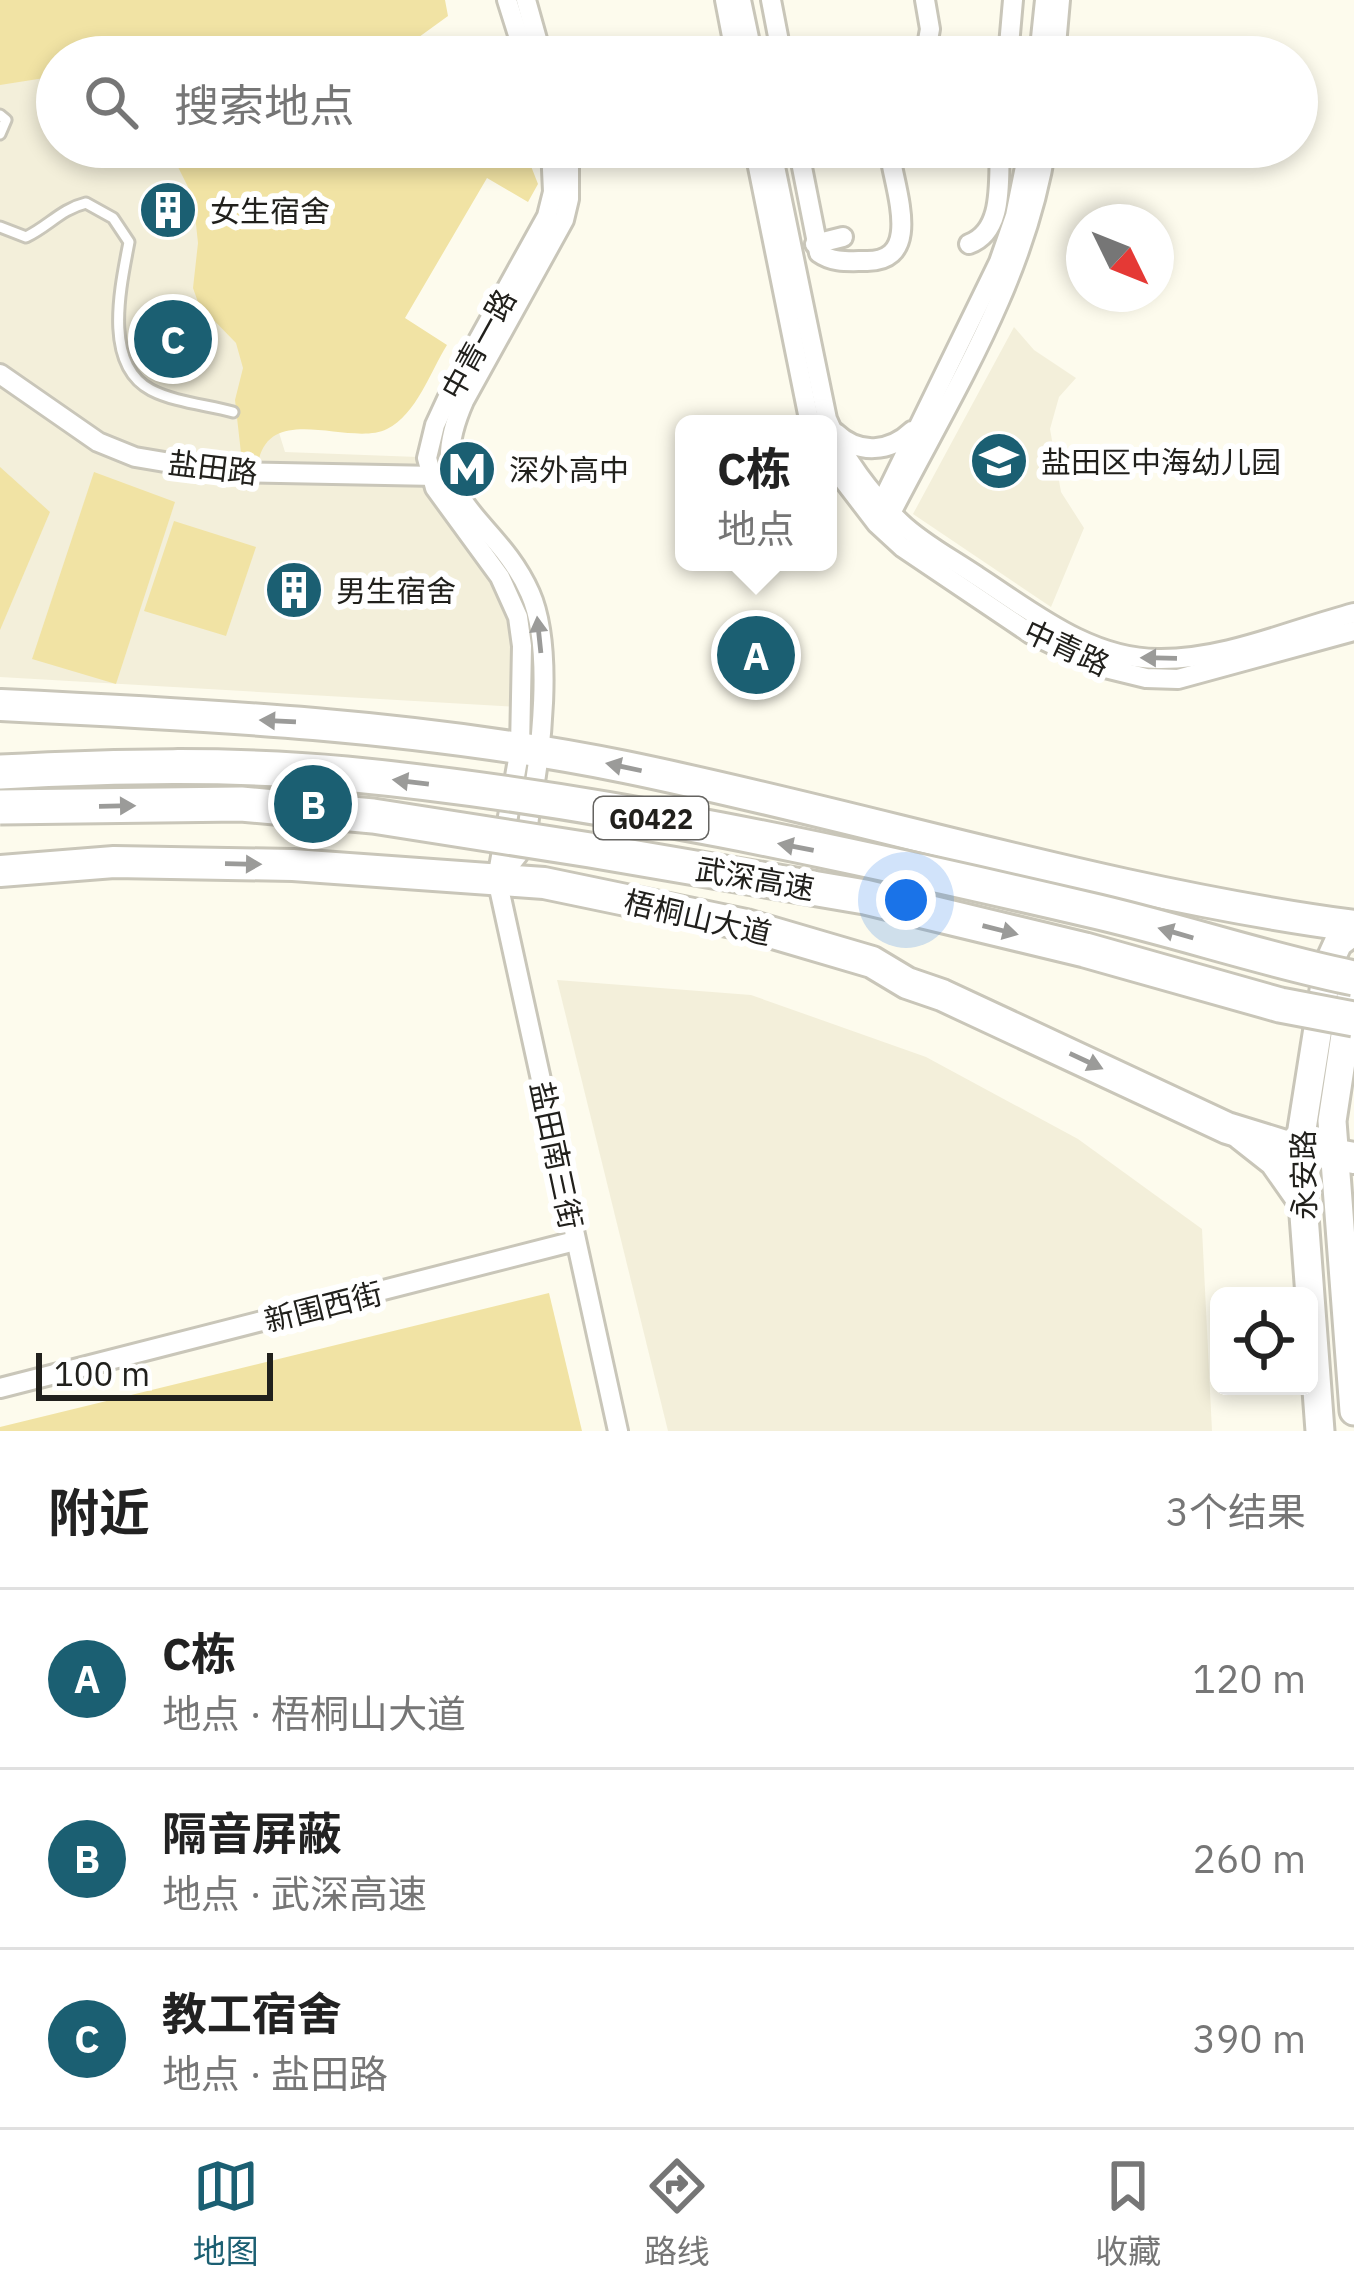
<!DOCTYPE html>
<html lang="zh">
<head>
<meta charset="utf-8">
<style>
  :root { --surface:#fff; --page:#f2f2f2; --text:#222; --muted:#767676; --line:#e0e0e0; --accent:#1b5f72 }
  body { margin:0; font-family:"IBM Plex Sans","Noto Sans SC",sans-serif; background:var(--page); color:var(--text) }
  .controls { position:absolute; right:36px; bottom:36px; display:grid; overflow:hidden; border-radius:18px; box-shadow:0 6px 18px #0003 }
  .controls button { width:108px; height:108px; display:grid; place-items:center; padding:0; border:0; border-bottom:3px solid var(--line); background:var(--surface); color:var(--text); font:60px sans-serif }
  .compass { position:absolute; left:1066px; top:204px; width:108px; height:108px; border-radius:50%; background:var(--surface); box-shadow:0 6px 18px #0003; rotate:133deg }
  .scale { position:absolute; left:36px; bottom:30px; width:237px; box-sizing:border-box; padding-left:12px; border:6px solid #21201c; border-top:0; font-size:33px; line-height:42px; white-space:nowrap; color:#21201c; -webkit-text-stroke:9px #fff; paint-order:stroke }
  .you { position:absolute; left:906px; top:900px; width:42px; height:42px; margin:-30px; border:9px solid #fff; border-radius:50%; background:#1a73e8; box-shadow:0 0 0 18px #1a73e833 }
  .badge { display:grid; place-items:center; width:78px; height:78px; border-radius:50%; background:var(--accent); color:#fff; font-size:39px; font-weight:700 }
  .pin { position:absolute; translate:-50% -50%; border:6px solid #fff; box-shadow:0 3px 12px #0006 }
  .popup { position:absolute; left:675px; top:415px; width:162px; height:156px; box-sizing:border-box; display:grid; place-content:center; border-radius:18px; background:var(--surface); filter:drop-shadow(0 3px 9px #0005); font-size:39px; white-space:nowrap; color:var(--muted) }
  .popup b { font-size:45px; color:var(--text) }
  .popup::after { content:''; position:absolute; left:50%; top:100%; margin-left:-24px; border:24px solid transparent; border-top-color:var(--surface) }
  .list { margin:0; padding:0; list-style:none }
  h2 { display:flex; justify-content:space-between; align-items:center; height:156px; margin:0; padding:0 48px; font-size:51px }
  h2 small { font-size:39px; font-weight:400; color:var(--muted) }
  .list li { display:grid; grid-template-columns:78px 1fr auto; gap:36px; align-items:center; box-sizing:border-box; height:180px; padding:0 48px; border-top:3px solid var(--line) }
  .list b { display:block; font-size:45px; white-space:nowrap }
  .list p { margin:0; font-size:39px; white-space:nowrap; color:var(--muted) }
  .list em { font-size:39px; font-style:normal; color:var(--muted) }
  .icon { flex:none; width:66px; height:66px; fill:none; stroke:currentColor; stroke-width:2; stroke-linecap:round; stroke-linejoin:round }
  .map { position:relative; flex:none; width:1354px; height:1431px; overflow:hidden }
  .search { position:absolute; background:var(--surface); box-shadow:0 6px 18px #0003; left:36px; right:36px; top:36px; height:132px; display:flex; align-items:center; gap:30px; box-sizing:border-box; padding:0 42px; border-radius:66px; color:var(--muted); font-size:45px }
  .sheet { height:696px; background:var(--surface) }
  nav { display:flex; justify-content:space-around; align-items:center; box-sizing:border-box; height:168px; border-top:3px solid var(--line); background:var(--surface); font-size:33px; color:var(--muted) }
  nav a { display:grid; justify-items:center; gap:6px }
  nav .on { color:var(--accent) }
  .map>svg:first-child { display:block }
  .built { fill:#f3efda }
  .green { fill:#f1e3a4 }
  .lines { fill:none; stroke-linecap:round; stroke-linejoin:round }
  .lane-casing { stroke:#c9c6b9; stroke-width:15 }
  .street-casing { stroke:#c9c6b9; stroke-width:24 }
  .secondary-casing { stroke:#c9c6b9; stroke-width:33 }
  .primary-casing { stroke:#c9c6b9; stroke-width:36 }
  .lane { stroke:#fff; stroke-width:9 }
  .street { stroke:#fff; stroke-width:18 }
  .secondary { stroke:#fff; stroke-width:27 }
  .primary { stroke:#fff; stroke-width:30 }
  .highway-bridge-casing { stroke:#c9c6b9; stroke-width:39; stroke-linecap:butt }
  .highway-bridge { stroke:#fff; stroke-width:33 }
  .oneway { fill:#9b9b99 }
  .labels { text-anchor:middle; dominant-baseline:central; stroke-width:12; stroke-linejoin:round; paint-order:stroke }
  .shield { fill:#fff; stroke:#646360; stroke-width:3 }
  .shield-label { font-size:27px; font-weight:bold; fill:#21201c }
  .poi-label { font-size:30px; fill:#21201c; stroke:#fff; text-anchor:start }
  .street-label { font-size:30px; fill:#21201c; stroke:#fff }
</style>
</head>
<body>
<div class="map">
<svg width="1354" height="1431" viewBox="0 0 1354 1431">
  <rect width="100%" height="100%" fill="#fdfbed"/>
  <!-- built -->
  <g class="built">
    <polygon points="0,64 57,72 57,147 190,147 285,452 418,457 442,503 493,551 526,629 520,707 0,677"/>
    <polygon points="1014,327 1034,350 1076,378 1059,397 1050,429 1061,492 1084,528 1051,607 913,514"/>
    <polygon points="557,980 751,995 926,1057 1078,1139 1202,1229 1212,1431 668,1431"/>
  </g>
  <!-- green -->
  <g class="green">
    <polygon points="0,0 445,0 448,16 408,45 410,57 57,57 57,76 0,85"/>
    <path d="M 168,147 L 516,147 L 529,161 L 538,184 L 528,202 L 487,178 L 405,318 L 447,345 C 430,372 417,414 387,429 C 351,447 273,403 259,459 L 241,453 L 235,400 L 243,368 L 236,343 L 199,305 L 193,288 L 198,243 L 195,215 L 188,187 Z"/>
    <polygon points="0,467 50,512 0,630"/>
    <polygon points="94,472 175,502 116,684 32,659"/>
    <polygon points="174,521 256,547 226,636 144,611"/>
    <polygon points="549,1293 582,1431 0,1431 0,1427"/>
  </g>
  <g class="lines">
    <!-- lane casing -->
    <g class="lane-casing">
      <g id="lane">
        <polyline points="0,115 6,120 0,134"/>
        <path d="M 0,227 L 26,237 C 49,226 61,209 86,203 L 113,218 L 129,242 C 121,285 102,364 151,390 C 174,402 207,405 233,412"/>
      </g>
    </g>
    <!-- street casing -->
    <g class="street-casing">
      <g id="street">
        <polyline points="507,0 525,57"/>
        <polyline points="526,0 542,57"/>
        <polyline points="725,0 736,57"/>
        <polyline points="741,0 753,57"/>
        <polyline points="771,0 782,57"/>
        <polyline points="925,0 930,29 925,57"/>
        <polyline points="1008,57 1013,0"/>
        <polyline points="1039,57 1045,0"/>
        <polyline points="1055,57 1060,0"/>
        <polyline points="551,147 553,192 547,216 454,384 435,425 427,458 435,488 500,577 518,617 522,646 520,748 497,879 618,1431"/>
        <polyline points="754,147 810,424"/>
        <path d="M 771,147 L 827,419 C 843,458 871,495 901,523 C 923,544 952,559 977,576 C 1031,611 1089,659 1158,659 C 1224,660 1290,630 1354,613"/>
        <path d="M 798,147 L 819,253 C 833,263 849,261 866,261 C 927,262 891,181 889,147"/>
        <polyline points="815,244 843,237"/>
        <path d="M 969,244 C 1005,231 998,179 1000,147"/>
        <polyline points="0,374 98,442 135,457 224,472 437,476"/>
        <path d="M 836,433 C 859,455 890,452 912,431"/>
        <polyline points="828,460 877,524 902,547 1031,634 1097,666 1146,678 1178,679 1354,631"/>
        <polyline points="879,508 999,262 1015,216 1029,147"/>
        <path d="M 886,518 L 891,513 C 951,396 1026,279 1046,147"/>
        <path d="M 500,876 C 507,867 518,857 523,847 C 528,837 528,822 530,811 C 541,754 554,647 530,593 C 494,512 418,505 464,401 L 564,220 L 569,199 L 569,147"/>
        <polyline points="0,1388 575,1241"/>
      </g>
    </g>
    <!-- secondary casing -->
    <g class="secondary-casing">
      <g id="secondary">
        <polyline points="1354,976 1332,1121 1354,1411"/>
        <polyline points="1241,1136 1274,1162 1300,1199"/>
        <polyline points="1320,1431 1299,1148 1328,965 1338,943 1354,931"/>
      </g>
    </g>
    <!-- primary casing -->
    <g class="primary-casing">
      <g id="primary">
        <path d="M 0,705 C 209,715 419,725 625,767 C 869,817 1106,893 1354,926"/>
        <polyline points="0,871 114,862 293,865 544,883 746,925 872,962 907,983 942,995 1227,1128 1282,1145 1354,1158"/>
      </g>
    </g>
    <!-- lane -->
    <use href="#lane" class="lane"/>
    <!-- street -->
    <use href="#street" class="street"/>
    <!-- secondary -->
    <use href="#secondary" class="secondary"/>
    <!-- primary -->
    <use href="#primary" class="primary"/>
    <!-- highway-bridge casing -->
    <g class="highway-bridge-casing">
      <g id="highway-bridge">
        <path d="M 0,772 C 114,766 232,763 346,774 C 596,798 845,853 1090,910 C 1178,930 1265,960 1354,978"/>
        <polyline points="0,807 241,804 373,816 590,850 865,897 1085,950 1280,1005 1354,1019"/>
      </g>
    </g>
    <!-- highway-bridge -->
    <use href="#highway-bridge" class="highway-bridge"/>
  </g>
  <!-- one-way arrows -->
  <defs><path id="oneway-solid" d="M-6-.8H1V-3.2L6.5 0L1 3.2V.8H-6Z" transform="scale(3)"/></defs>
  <g class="oneway">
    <use href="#oneway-solid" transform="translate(539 635) rotate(-96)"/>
    <use href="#oneway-solid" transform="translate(1159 658) rotate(-179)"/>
    <use href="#oneway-solid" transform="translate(278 721) rotate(-177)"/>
    <use href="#oneway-solid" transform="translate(624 767) rotate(-168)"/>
    <use href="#oneway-solid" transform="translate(411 782) rotate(-173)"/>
    <use href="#oneway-solid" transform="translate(117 806) rotate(-1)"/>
    <use href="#oneway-solid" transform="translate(796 847) rotate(-169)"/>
    <use href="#oneway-solid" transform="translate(243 864) rotate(1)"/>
    <use href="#oneway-solid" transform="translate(1000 930) rotate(14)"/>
    <use href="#oneway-solid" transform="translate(1176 933) rotate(-164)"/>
    <use href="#oneway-solid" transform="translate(1086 1061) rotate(25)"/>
  </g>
  <!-- icons -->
  <defs>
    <g id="building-disc" transform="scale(3)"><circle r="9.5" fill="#1b5f72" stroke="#fff"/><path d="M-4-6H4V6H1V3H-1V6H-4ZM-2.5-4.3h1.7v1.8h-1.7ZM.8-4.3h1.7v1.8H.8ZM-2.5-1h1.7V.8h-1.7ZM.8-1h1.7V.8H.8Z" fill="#fff"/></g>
    <g id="school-disc" transform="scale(3)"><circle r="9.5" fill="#1b5f72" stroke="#fff"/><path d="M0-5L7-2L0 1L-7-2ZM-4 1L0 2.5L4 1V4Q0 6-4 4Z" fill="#fff"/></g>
    <g id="metro-disc" transform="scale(3)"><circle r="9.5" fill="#1b5f72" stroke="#fff"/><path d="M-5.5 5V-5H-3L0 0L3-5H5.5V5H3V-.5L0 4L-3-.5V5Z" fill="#fff"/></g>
  </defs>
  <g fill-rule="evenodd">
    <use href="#building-disc" x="168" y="210"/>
    <use href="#school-disc" x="999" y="461"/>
    <use href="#metro-disc" x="467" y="469"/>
    <use href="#building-disc" x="294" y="590"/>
  </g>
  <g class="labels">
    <!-- shield labels -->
    <rect class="shield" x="594" y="797" width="114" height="42" rx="9"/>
    <g class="shield-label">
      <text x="651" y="818">G0422</text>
    </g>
    <!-- poi labels -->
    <g class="poi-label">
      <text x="210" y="210">女生宿舍</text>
      <text x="1041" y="461">盐田区中海幼儿园</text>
      <text x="509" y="469">深外高中</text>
      <text x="336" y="590">男生宿舍</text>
    </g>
    <!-- street labels -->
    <g class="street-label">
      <text transform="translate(478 344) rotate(-61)">中青一路</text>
      <text transform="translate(213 467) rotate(7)">盐田路</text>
      <text transform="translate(1067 647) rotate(25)">中青路</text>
      <text transform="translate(755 878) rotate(10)">武深高速</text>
      <text transform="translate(698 917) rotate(13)">梧桐山大道</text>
      <text transform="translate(557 1155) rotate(78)">盐田南三街</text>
      <text transform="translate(1303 1175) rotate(-91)">永安路</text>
      <text transform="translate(323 1306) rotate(-14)">新围西街</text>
    </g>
  </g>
</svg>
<div class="controls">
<button><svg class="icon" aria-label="locate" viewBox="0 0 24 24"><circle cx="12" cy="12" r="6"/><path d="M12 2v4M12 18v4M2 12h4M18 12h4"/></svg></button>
</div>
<svg class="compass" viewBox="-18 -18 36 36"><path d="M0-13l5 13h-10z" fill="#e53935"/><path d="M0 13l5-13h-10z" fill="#767676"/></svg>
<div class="scale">100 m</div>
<div class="you"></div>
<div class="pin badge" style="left:756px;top:655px">A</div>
<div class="popup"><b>C栋</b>地点</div>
<div class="pin badge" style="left:313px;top:804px">B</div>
<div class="pin badge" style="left:173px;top:339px">C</div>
<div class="search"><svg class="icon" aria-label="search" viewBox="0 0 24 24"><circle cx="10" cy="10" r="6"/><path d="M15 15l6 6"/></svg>搜索地点</div>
</div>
<section class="sheet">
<h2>附近<small>3个结果</small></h2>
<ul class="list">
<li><span class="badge">A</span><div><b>C栋</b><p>地点 · 梧桐山大道</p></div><em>120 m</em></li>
<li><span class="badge">B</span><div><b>隔音屏蔽</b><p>地点 · 武深高速</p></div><em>260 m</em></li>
<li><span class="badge">C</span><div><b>教工宿舍</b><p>地点 · 盐田路</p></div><em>390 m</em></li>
</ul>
</section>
<nav>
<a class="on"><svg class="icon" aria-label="map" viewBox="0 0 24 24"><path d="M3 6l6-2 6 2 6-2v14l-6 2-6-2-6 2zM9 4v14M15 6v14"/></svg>地图</a>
<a><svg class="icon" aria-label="directions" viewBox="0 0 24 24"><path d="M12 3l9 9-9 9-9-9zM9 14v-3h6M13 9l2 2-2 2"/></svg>路线</a>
<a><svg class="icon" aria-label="saved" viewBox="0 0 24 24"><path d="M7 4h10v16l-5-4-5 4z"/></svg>收藏</a>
</nav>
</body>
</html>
